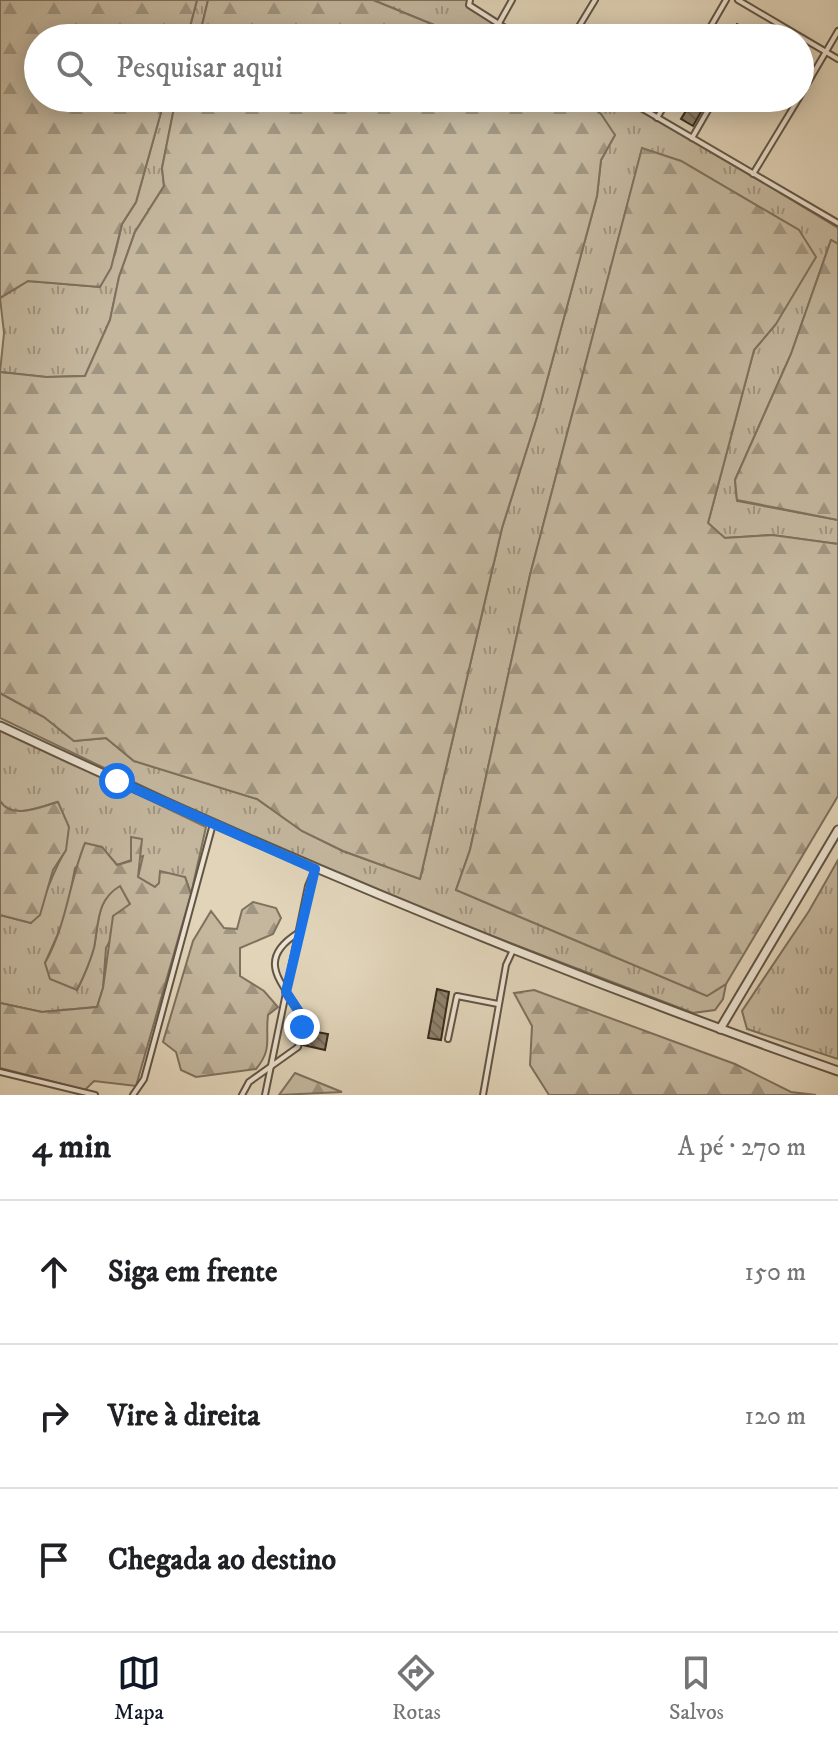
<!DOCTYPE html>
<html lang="pt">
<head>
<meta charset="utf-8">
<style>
  :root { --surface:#fff; --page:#f6f6f6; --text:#202124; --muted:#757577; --line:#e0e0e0; --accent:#111827 }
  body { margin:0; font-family:"IM FELL DW Pica",serif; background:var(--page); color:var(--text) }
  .stop { position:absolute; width:24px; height:24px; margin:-18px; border:6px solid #1a73e8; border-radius:50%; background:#fff }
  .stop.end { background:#1a73e8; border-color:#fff; box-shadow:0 2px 8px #0008 }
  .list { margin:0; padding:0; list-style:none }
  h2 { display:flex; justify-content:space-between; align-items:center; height:104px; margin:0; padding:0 32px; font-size:34px }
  h2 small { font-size:26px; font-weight:400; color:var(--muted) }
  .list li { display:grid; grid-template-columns:52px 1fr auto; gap:24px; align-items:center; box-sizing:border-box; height:144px; padding:0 32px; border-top:2px solid var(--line) }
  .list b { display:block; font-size:30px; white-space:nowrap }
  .list em { font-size:26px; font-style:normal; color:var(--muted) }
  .icon { flex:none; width:44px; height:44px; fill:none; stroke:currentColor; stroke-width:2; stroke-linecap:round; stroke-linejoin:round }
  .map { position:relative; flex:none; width:838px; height:1095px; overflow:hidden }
  .search { position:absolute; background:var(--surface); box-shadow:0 4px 20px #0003; left:24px; right:24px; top:24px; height:88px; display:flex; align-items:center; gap:20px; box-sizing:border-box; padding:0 28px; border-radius:44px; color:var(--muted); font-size:30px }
  .sheet { height:536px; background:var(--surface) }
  nav { display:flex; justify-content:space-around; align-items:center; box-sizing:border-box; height:112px; border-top:2px solid var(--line); background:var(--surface); font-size:22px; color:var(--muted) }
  nav a { display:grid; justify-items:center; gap:4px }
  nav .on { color:var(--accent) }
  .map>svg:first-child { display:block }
  .grass { fill:url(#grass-tufts); stroke:#7e715e; stroke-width:2 }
  .forest { fill:url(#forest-firs); stroke:#7e715e; stroke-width:2 }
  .building { fill:url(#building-back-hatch); stroke:#372b1d; stroke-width:2 }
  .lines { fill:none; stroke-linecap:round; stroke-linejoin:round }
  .lane-casing { stroke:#625544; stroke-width:8 }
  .street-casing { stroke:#625544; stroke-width:11 }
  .lane { stroke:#ece3d2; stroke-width:4 }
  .street { stroke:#ece3d2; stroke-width:7 }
  .route { stroke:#1a73e8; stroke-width:10 }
</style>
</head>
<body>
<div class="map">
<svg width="838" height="1095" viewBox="0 0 838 1095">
  <defs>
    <pattern id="grass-tufts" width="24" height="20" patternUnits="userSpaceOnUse" patternTransform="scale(2)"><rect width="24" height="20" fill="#c4b79e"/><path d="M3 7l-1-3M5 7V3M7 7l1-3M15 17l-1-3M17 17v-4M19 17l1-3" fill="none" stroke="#a09580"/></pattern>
    <pattern id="forest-firs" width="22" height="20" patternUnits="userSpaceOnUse" patternTransform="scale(2)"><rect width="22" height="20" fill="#c4b79e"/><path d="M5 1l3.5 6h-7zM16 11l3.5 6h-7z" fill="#a09580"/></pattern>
    <pattern id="building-back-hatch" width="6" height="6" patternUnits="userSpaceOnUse" patternTransform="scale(2)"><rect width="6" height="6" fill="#8f836e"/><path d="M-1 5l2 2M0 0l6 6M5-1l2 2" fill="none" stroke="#766b5a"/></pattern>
  </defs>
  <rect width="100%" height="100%" fill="#e1d4b9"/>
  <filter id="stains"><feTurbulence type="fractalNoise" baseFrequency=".0025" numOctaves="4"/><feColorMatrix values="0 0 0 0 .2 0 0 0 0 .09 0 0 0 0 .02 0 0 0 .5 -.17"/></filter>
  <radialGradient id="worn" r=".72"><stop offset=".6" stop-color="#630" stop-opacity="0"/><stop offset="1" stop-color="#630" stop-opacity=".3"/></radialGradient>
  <!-- grass -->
  <g class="grass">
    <polygon points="197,0 208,0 199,38 187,38"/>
    <polygon points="373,0 470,0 470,5 521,38 466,38"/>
    <polygon points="165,98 176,98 162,168 164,186 135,232 119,277 110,320 85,376 46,377 0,372 4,333 0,298 28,281 100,287 115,254 122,224 136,202"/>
    <polygon points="579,98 624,98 838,228 838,244 831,240 791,354 735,480 737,501 838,520 838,544 772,535 724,538 708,523 754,350 776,324 799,230 681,161 642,149 530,575 470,850 456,890 707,996 726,984 723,999 715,1010 693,1013 424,910 213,820 0,718 0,693 44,717 74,741 106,738 134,761 257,799 302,831 343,851 420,879 502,528 537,417 597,196 601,160 615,135"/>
    <path d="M 0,728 L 206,827 L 191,894 L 185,877 L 155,887 L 138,877 L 143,856 L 117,865 L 101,847 L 75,868 L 66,916 L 45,963 L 77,990 C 84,976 90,962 94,947 C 99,922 96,901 120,885 L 130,904 L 106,948 L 103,988 L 97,1007 L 42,1012 L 0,1003 L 0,915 L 31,923 C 46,899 51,873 66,850 L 57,802 C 40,807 12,820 0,801 Z"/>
    <polygon points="838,860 838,1059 747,1029 742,1011 809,911"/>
  </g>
  <!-- forest -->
  <g class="forest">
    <polygon points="0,0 197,0 187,38 38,38 38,98 165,98 136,202 122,224 111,268 100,287 28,281 0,298"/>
    <polygon points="208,0 373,0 466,38 199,38"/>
    <polygon points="176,98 580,98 601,114 615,135 601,160 597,196 537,417 502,528 420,879 343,851 302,831 257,799 134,761 106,738 74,741 44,717 0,693 0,372 46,377 85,376 110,320 119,277 135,232 164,186 162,168"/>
    <polygon points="642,148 681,161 799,230 816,257 776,324 754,350 708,523 725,538 772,535 838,544 838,796 726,984 707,996 456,890 470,850 530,575"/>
    <polygon points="831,240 838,244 838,520 737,500 735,480 791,354"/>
    <path d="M 0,801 C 12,820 40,807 58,802 L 69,827 L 66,850 L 53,870 L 40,915 L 31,923 L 0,915 Z"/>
    <path d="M 131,837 L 142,839 L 138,877 L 155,887 L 159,883 L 160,871 L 185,877 L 191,894 L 136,1086 L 94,1081 L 85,1090 L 0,1068 L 0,1003 L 42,1012 L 97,1007 L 103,988 L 113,916 L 130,904 L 120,886 C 96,900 99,923 94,948 C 90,962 84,976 77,990 L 50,979 L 45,963 C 68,921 68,885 85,843 L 102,847 L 117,865 L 131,861 Z"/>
    <path d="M 253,902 L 276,908 L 281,918 L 273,934 L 240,948 L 240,976 L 264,991 L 278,1007 L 268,1015 C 265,1038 273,1049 256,1069 L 196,1077 L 181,1070 L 176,1052 L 163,1042 L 193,941 L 211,911 L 224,928 L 237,929 L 242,910 Z"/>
    <polygon points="534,990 735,1064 791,1092 816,1095 549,1095 530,1065 532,1026 514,993"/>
    <polygon points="295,1073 342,1092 279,1095"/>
  </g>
  <!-- building -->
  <g class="building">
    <polygon points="737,24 761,38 729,38"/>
    <polygon points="694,98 709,98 693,126 681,119"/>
    <polygon points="437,989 449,992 441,1040 428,1038"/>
    <polygon points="306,1030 328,1034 325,1050 303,1045"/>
  </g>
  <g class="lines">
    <!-- lane casing -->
    <g class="lane-casing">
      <g id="lane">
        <polyline points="470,0 469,5 521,38"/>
        <polyline points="738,0 838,59"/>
        <polyline points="498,25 512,0"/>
        <polyline points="572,38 595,0"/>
        <polyline points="704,38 726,0"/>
        <polyline points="800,96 838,31"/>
        <polyline points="624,98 838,223"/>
        <polyline points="657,118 669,98"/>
        <polyline points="692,138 715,98"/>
        <polyline points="753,174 799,98"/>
        <polyline points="448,1039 457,996 498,1004"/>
        <polyline points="0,1072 95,1095"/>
        <polyline points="133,1095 144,1079 213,824"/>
        <path d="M 242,1095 L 249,1082 L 298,1047 L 303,1018 C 286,985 252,962 298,933"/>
        <polyline points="265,1095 308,886 315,869"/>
        <polyline points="483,1095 506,965 513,950"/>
      </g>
    </g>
    <!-- street casing -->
    <g class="street-casing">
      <g id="street">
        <path d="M 0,726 C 274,855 553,971 838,1071"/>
        <polyline points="720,1029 838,830"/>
      </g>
    </g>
    <!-- lane -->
    <use href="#lane" class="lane"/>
    <!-- street -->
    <use href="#street" class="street"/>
  </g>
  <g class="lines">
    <!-- route -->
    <polyline class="route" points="117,781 315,869 286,992 303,1018 302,1027"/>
  </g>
  <rect width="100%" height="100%" filter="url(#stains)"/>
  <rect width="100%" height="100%" fill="url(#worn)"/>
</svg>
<div class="stop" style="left:117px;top:781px"></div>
<div class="stop end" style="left:302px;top:1027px"></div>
<div class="search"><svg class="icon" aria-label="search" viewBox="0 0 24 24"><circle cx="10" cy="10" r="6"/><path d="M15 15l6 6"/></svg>Pesquisar aqui</div>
</div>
<section class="sheet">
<h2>4 min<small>A pé · 270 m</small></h2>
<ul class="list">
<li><svg class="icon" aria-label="ahead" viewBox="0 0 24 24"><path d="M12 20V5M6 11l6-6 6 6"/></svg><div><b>Siga em frente</b></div><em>150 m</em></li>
<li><svg class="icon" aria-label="right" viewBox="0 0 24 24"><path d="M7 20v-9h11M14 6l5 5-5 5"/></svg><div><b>Vire à direita</b></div><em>120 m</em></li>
<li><svg class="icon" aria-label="arrive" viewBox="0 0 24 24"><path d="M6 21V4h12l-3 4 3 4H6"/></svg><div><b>Chegada ao destino</b></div></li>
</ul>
</section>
<nav>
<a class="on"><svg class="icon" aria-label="map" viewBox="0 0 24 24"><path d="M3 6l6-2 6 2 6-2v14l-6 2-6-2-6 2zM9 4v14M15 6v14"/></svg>Mapa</a>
<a><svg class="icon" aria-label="directions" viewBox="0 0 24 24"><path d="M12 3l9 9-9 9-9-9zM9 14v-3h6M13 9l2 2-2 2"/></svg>Rotas</a>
<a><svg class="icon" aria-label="saved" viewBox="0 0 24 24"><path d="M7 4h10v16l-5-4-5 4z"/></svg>Salvos</a>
</nav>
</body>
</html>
